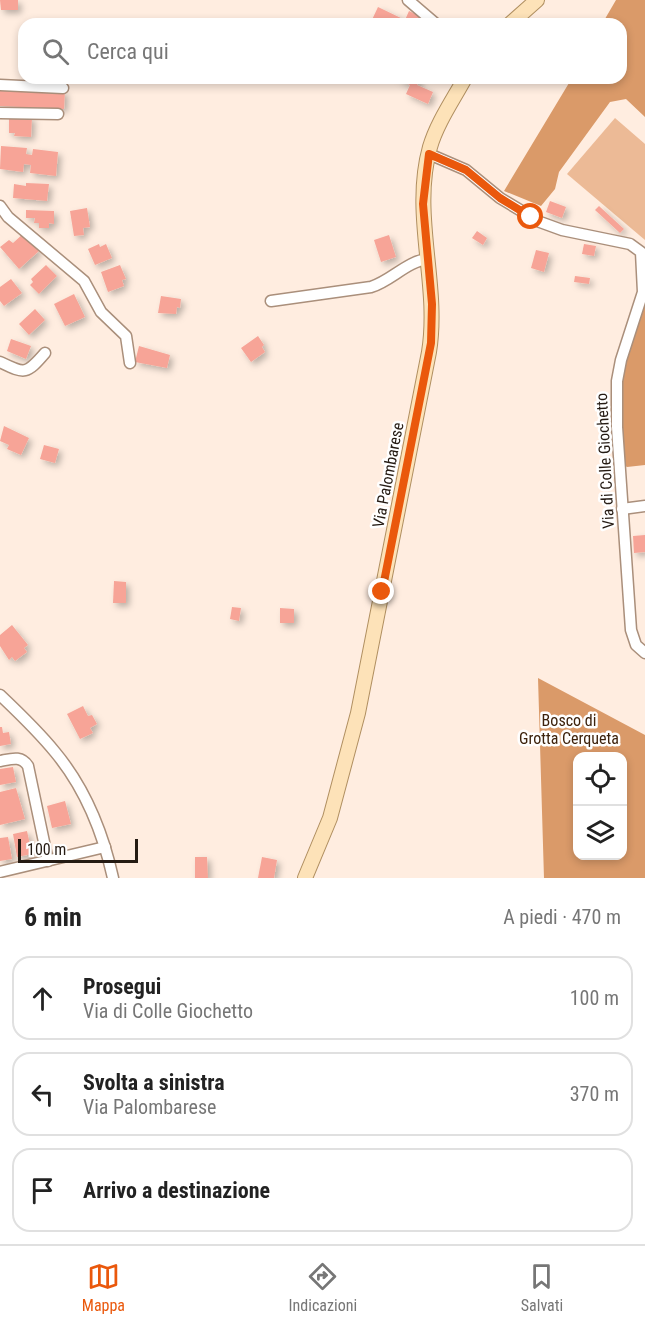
<!DOCTYPE html>
<html lang="it">
<head>
<meta charset="utf-8">
<style>
  :root { --surface:#fff; --page:#f2f2f2; --text:#222; --muted:#767676; --line:#e0e0e0; --accent:#ea580c }
  body { margin:0; font-family:"Roboto Condensed",sans-serif; background:var(--page); color:var(--text) }
  .controls { position:absolute; right:18px; bottom:18px; display:grid; overflow:hidden; border-radius:12px; box-shadow:0 3px 9px #0003 }
  .controls button { width:54px; height:54px; display:grid; place-items:center; padding:0; border:0; border-bottom:2px solid var(--line); background:var(--surface); color:var(--text); font:30px sans-serif }
  .scale { position:absolute; left:18px; bottom:15px; width:120px; box-sizing:border-box; padding-left:6px; border:3px solid #251b13; border-top:0; font-size:16px; line-height:21px; white-space:nowrap; color:#251b13; -webkit-text-stroke:4px #fff; paint-order:stroke }
  .stop { position:absolute; width:18px; height:18px; margin:-14px; border:4px solid #ea580c; border-radius:50%; background:#fff }
  .stop.end { background:#ea580c; border-color:#fff; box-shadow:0 2px 6px #0008 }
  .list { margin:0; padding:0; list-style:none }
  h2 { display:flex; justify-content:space-between; align-items:center; height:78px; margin:0; padding:0 24px; font-size:26px }
  h2 small { font-size:20px; font-weight:400; color:var(--muted) }
  .list li { display:grid; grid-template-columns:39px 1fr auto; gap:18px; align-items:center; box-sizing:border-box; height:84px; margin:0 12px 12px; padding:0 12px; border:2px solid var(--line); border-radius:18px }
  .list b { display:block; font-size:22px; white-space:nowrap }
  .list p { margin:0; font-size:20px; white-space:nowrap; color:var(--muted) }
  .list em { font-size:20px; font-style:normal; color:var(--muted) }
  .icon { flex:none; width:33px; height:33px; fill:none; stroke:currentColor; stroke-width:2; stroke-linecap:round; stroke-linejoin:round }
  .map { position:relative; flex:none; width:645px; height:878px; overflow:hidden }
  .search { position:absolute; background:var(--surface); box-shadow:0 3px 9px #0003; left:18px; right:18px; top:18px; height:66px; display:flex; align-items:center; gap:15px; box-sizing:border-box; padding:0 21px; border-radius:18px; color:var(--muted); font-size:22px }
  .sheet { height:366px; background:var(--surface) }
  nav { display:flex; justify-content:space-around; align-items:center; box-sizing:border-box; height:84px; border-top:2px solid var(--line); background:var(--surface); font-size:16px; color:var(--muted) }
  nav a { display:grid; justify-items:center; gap:3px }
  nav .on { color:var(--accent) }
  .map>svg:first-child { display:block }
  .green { fill:#ecba96 }
  .forest { fill:#da9a69; fill-rule:evenodd }
  .building { fill:#f7a497; filter:url(#shadow) }
  .lines { fill:none; stroke-linecap:round; stroke-linejoin:round }
  .minor-casing { stroke:#aa8f7b; stroke-width:13 }
  .major-casing { stroke:#b08f60; stroke-width:16 }
  .minor { stroke:#fff; stroke-width:10 }
  .major { stroke:#fde2b8; stroke-width:14 }
  .route { stroke:#ea580c; stroke-width:8 }
  .labels { text-anchor:middle; dominant-baseline:central; stroke-width:5; stroke-linejoin:round; paint-order:stroke }
  .street-label { font-size:16px; fill:#251b13; stroke:#fff }
  .park-label { font-size:16px; fill:#3d220c; stroke:#fff }
</style>
</head>
<body>
<div class="map">
<svg width="645" height="878" viewBox="0 0 645 878">
  <defs>
    <filter id="shadow"><feDropShadow dx="3.5" dy="3.5" stdDeviation="3" flood-color="#0004"/></filter>
  </defs>
  <rect width="100%" height="100%" fill="#ffede0"/>
  <!-- green -->
  <polygon class="green" points="615,118 645,144 645,240 567,174"/>
  <!-- forest -->
  <g class="forest">
    <polygon points="616,0 645,0 645,117 626,99 610,102 559,172 555,189 541,206 504,191 572,78 621,78 621,24 602,24"/>
    <polygon points="645,305 645,465 627,467 620,462 616,372 638,311"/>
    <path d="M 538,678 L 645,735 L 645,878 L 544,878 ZM 622,756 L 622,856 L 578,856 L 578,756 Z"/>
  </g>
  <!-- building -->
  <g class="building">
    <polygon points="0,0 18,0 18,10 1,10"/>
    <polygon points="378,7 405,20 409,11 422,17 419,24 370,24"/>
    <polygon points="395,78 421,78 417,85 433,92 428,104 406,94 410,85"/>
    <polygon points="0,87 65,91 64,109 0,106"/>
    <polygon points="9,116 32,117 31,137 14,136 15,133 9,133"/>
    <polygon points="1,146 27,148 26,154 32,155 33,149 58,152 56,176 30,173 31,165 24,164 23,172 0,169"/>
    <polygon points="26,183 49,184 47,201 13,198 14,184 26,186"/>
    <polygon points="550,201 566,207 562,218 546,212"/>
    <polygon points="599,206 624,229 620,233 595,210"/>
    <polygon points="87,208 90,227 83,228 84,235 74,236 70,211"/>
    <polygon points="26,210 54,211 54,224 49,223 49,228 39,228 39,223 34,223 35,218 26,218"/>
    <polygon points="477,231 487,238 483,245 472,238"/>
    <polygon points="24,233 39,251 19,269 0,247 9,240 13,243"/>
    <polygon points="389,235 396,257 381,262 374,240"/>
    <polygon points="99,244 100,247 106,244 112,258 95,265 88,249"/>
    <polygon points="584,244 596,246 594,256 582,254"/>
    <polygon points="536,250 549,253 544,272 531,268"/>
    <polygon points="46,265 57,276 39,294 30,285 33,282 31,279"/>
    <polygon points="120,265 126,279 122,280 124,286 108,292 101,272"/>
    <polygon points="575,276 590,278 589,284 574,282"/>
    <polygon points="11,279 22,293 4,306 0,301 0,287"/>
    <polygon points="74,294 85,317 65,326 54,304"/>
    <polygon points="161,296 181,299 180,308 177,307 176,314 158,313"/>
    <polygon points="35,309 45,320 29,335 19,324"/>
    <polygon points="258,336 264,345 262,347 265,352 251,362 241,348"/>
    <polygon points="11,339 31,346 26,359 7,351"/>
    <polygon points="139,346 170,355 167,368 135,362"/>
    <polygon points="4,426 29,438 21,455 7,449 9,445 0,441"/>
    <polygon points="44,445 59,449 55,463 40,459"/>
    <polygon points="645,535 645,552 634,553 633,536"/>
    <polygon points="114,581 126,582 126,603 113,603"/>
    <polygon points="232,607 241,608 239,621 230,619"/>
    <polygon points="280,608 294,609 294,623 280,623"/>
    <polygon points="12,625 28,645 24,648 27,652 15,661 12,657 9,660 0,646 0,635"/>
    <polygon points="83,706 88,716 92,715 97,724 90,728 93,733 80,739 67,714"/>
    <polygon points="0,727 2,727 3,733 9,732 11,744 0,746"/>
    <polygon points="13,767 16,782 0,785 0,769"/>
    <polygon points="16,788 25,819 0,825 0,792"/>
    <polygon points="65,801 71,824 52,828 47,806"/>
    <polygon points="27,831 32,854 17,857 13,834"/>
    <polygon points="8,837 12,859 0,861 0,838"/>
    <polygon points="195,857 207,857 208,878 195,878"/>
    <polygon points="262,857 277,860 274,878 258,878"/>
  </g>
  <g class="lines">
    <!-- minor casing -->
    <g class="minor-casing">
      <g id="minor">
        <polyline points="408,0 436,24"/>
        <polyline points="0,85 63,88"/>
        <polyline points="0,113 58,114"/>
        <polyline points="429,154 466,170 500,198 540,222 562,230 630,244 641,252 643,292 621,360 617,381 617,427 631,630 636,645 645,653"/>
        <polyline points="0,206 8,217 84,281 101,312 126,336 130,363"/>
        <path d="M 271,301 L 371,287 C 391,281 407,261 428,259"/>
        <path d="M 0,362 C 25,374 26,375 45,353"/>
        <polyline points="622,509 645,506"/>
        <path d="M 0,695 C 19,713 38,731 55,752 C 85,788 103,833 113,878"/>
        <path d="M 0,761 C 11,759 21,755 28,766 L 48,861"/>
        <polyline points="0,872 105,847"/>
      </g>
    </g>
    <!-- major casing -->
    <g class="major-casing">
      <g id="major">
        <polyline points="510,24 537,0"/>
        <path d="M 305,878 L 330,818 L 358,713 L 429,352 C 440,284 411,215 430,147 C 437,123 453,100 465,78"/>
      </g>
    </g>
    <!-- minor -->
    <use href="#minor" class="minor"/>
    <!-- major -->
    <use href="#major" class="major"/>
  </g>
  <g class="lines">
    <!-- route -->
    <polyline class="route" points="382,592 431,343 432,304 423,204 429,154 466,170 500,198 531,217"/>
  </g>
  <g class="labels">
    <!-- street labels -->
    <g class="street-label">
      <text transform="translate(605 461) rotate(-93)">Via di Colle Giochetto</text>
      <text transform="translate(388 475) rotate(-79)">Via Palombarese</text>
    </g>
    <!-- park labels -->
    <g class="park-label">
      <text x="569" y="720">Bosco di<tspan x="569" dy="18">Grotta Cerqueta</tspan></text>
    </g>
  </g>
</svg>
<div class="controls">
<button><svg class="icon" aria-label="locate" viewBox="0 0 24 24"><circle cx="12" cy="12" r="6"/><path d="M12 2v4M12 18v4M2 12h4M18 12h4"/></svg></button>
<button><svg class="icon" aria-label="layers" viewBox="0 0 24 24"><path d="M12 4l9 5-9 5-9-5zM3 14l9 5 9-5"/></svg></button>
</div>
<div class="scale">100 m</div>
<div class="stop" style="left:531px;top:217px"></div>
<div class="stop end" style="left:382px;top:592px"></div>
<div class="search"><svg class="icon" aria-label="search" viewBox="0 0 24 24"><circle cx="10" cy="10" r="6"/><path d="M15 15l6 6"/></svg>Cerca qui</div>
</div>
<section class="sheet">
<h2>6 min<small>A piedi · 470 m</small></h2>
<ul class="list">
<li><svg class="icon" aria-label="ahead" viewBox="0 0 24 24"><path d="M12 20V5M6 11l6-6 6 6"/></svg><div><b>Prosegui</b><p>Via di Colle Giochetto</p></div><em>100 m</em></li>
<li><svg class="icon" aria-label="left" viewBox="0 0 24 24"><path d="M17 20v-9H6M10 6l-5 5 5 5"/></svg><div><b>Svolta a sinistra</b><p>Via Palombarese</p></div><em>370 m</em></li>
<li><svg class="icon" aria-label="arrive" viewBox="0 0 24 24"><path d="M6 21V4h12l-3 4 3 4H6"/></svg><div><b>Arrivo a destinazione</b></div></li>
</ul>
</section>
<nav>
<a class="on"><svg class="icon" aria-label="map" viewBox="0 0 24 24"><path d="M3 6l6-2 6 2 6-2v14l-6 2-6-2-6 2zM9 4v14M15 6v14"/></svg>Mappa</a>
<a><svg class="icon" aria-label="directions" viewBox="0 0 24 24"><path d="M12 3l9 9-9 9-9-9zM9 14v-3h6M13 9l2 2-2 2"/></svg>Indicazioni</a>
<a><svg class="icon" aria-label="saved" viewBox="0 0 24 24"><path d="M7 4h10v16l-5-4-5 4z"/></svg>Salvati</a>
</nav>
</body>
</html>
